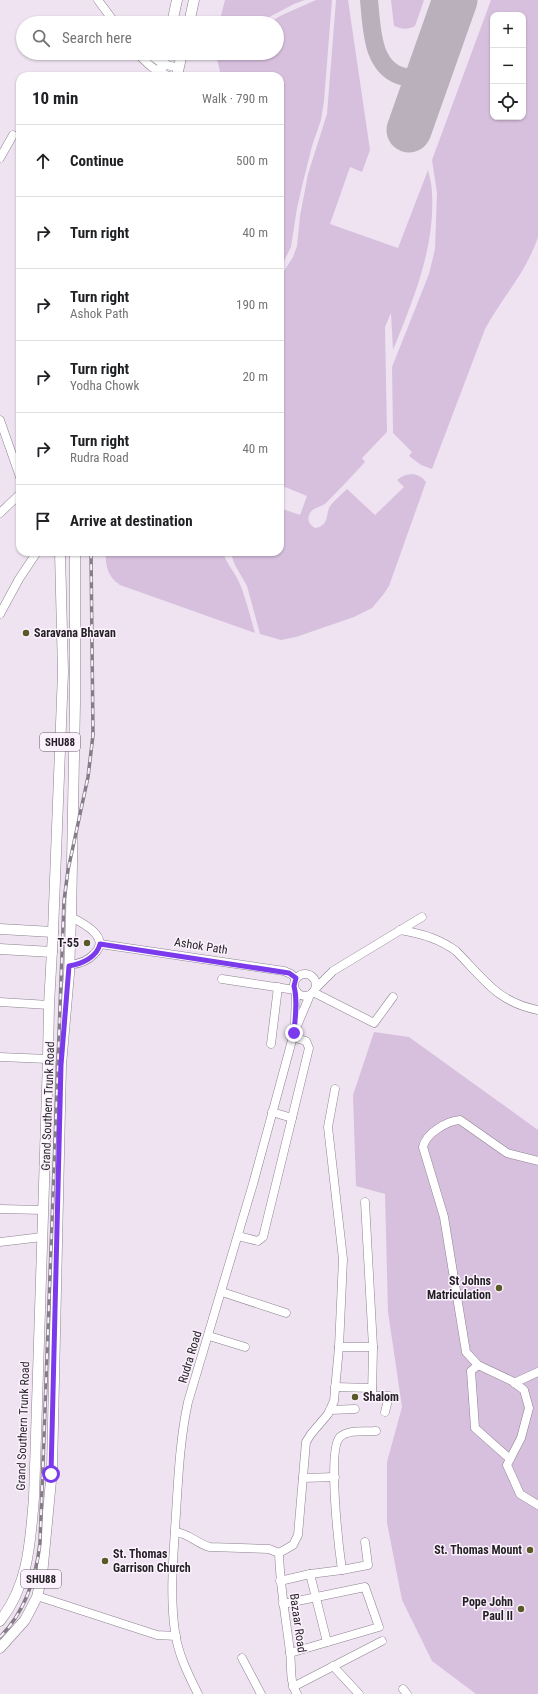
<!DOCTYPE html>
<html lang="en">
<head>
<meta charset="utf-8">
<style>
  :root { --surface:#fff; --page:#f2f2f2; --text:#202124; --muted:#757577; --line:#e0e0e0 }
  body { margin:0; font-family:"Roboto Condensed",sans-serif; background:var(--page); color:var(--text) }
  .controls { position:absolute; right:12px; top:12px; display:grid; overflow:hidden; border-radius:8px; box-shadow:0 1px 3px #0004 }
  .controls button { width:36px; height:36px; display:grid; place-items:center; padding:0; border:0; border-bottom:1px solid var(--line); background:var(--surface); color:var(--text); font:20px sans-serif }
  .stop { position:absolute; width:12px; height:12px; margin:-9px; border:3px solid #7c3aed; border-radius:50%; background:#fff }
  .stop.end { background:#7c3aed; border-color:#fff; box-shadow:0 1px 4px #0008 }
  .list { margin:0; padding:0; list-style:none }
  h2 { display:flex; justify-content:space-between; align-items:center; height:52px; margin:0; padding:0 16px; font-size:17px }
  h2 small { font-size:13px; font-weight:400; color:var(--muted) }
  .list li { display:grid; grid-template-columns:26px 1fr auto; gap:12px; align-items:center; box-sizing:border-box; height:72px; padding:0 16px; border-top:1px solid var(--line) }
  .list b { display:block; font-size:15px; white-space:nowrap }
  .list p { margin:0; font-size:13px; white-space:nowrap; color:var(--muted) }
  .list em { font-size:13px; font-style:normal; color:var(--muted) }
  .icon { flex:none; width:22px; height:22px; fill:none; stroke:currentColor; stroke-width:2; stroke-linecap:round; stroke-linejoin:round }
  .map { position:relative; flex:none; width:538px; height:1694px; overflow:hidden }
  .search { position:absolute; background:var(--surface); box-shadow:0 1px 3px #0004; left:16px; top:16px; width:268px; height:44px; display:flex; align-items:center; gap:10px; box-sizing:border-box; padding:0 14px; border-radius:22px; color:var(--muted); font-size:15px }
  .panel { position:absolute; background:var(--surface); box-shadow:0 1px 3px #0004; left:16px; top:72px; width:268px; height:484px; border-radius:12px }
  .map>svg:first-child { display:block }
  .grass { fill:#d7c0dd; fill-rule:evenodd }
  .lines { fill:none; stroke-linecap:round; stroke-linejoin:round }
  .taxiway { stroke:#bab0bc; stroke-width:18 }
  .runway { stroke:#bab0bc; stroke-width:45 }
  .minor-casing { stroke:#8c828f; stroke-width:9 }
  .major-casing { stroke:#8c828f; stroke-width:11 }
  .minor { stroke:#fff; stroke-width:8 }
  .major { stroke:#fff; stroke-width:10 }
  .rail-casing { stroke:#847c86; stroke-width:3.5 }
  .rail { stroke:#fbf2fd; stroke-width:2; stroke-dasharray:6; stroke-linecap:butt }
  .route { stroke:#7c3aed; stroke-width:5 }
  .poi-dot { fill:#585926; stroke:#fbf2fd; stroke-width:1.5 }
  .labels { text-anchor:middle; dominant-baseline:central; stroke-width:3; stroke-linejoin:round; paint-order:stroke }
  .shield { fill:#fbf2fd; stroke:#645e65; stroke-width:1 }
  .shield-label { font-size:11px; font-weight:bold; fill:#231f24 }
  .poi-label { font-size:12px; font-weight:bold; fill:#231f24; stroke:#fbf2fd; text-anchor:end }
  .street-label { font-size:12px; fill:#231f24; stroke:#fbf2fd }
</style>
</head>
<body>
<div class="map">
<svg width="538" height="1694" viewBox="0 0 538 1694">
  <rect width="100%" height="100%" fill="#efe3f2"/>
  <!-- grass -->
  <g class="grass">
    <polygon points="225,0 305,0 294,4 258,23 219,23"/>
    <polygon points="316,0 332,0 324,101 321,120 312,146 304,178 297,208 291,247 280,269 280,76 221,76 217,59 221,53 277,53 277,23 268,23 282,15"/>
    <path d="M 336,0 L 348,0 L 370,150 L 362,172 L 350,167 L 330,224 L 398,248 L 428,170 C 430,178 432,186 432,194 C 435,249 413,300 393,350 L 391,313 L 385,327 L 387,432 L 362,458 L 365,462 C 352,476 339,490 326,503 C 320,508 312,507 309,515 C 307,521 310,525 315,528 C 328,526 326,517 329,508 C 332,502 342,494 347,489 L 375,515 L 404,487 L 397,480 C 406,472 419,472 426,482 L 389,586 L 383,595 L 372,608 L 354,617 L 296,637 L 281,640 L 260,634 L 247,586 L 235,565 L 230,552 L 280,552 L 280,508 L 300,515 L 307,496 L 280,485 L 280,277 L 293,257 L 297,246 L 300,216 L 308,174 L 327,114 Z"/>
    <path d="M 391,0 L 424,0 L 415,26 C 408,30 401,29 394,26 Z"/>
    <path d="M 491,0 L 538,0 L 538,237 C 526,273 503,296 485,329 L 432,469 L 421,465 L 409,456 L 412,452 L 393,433 L 392,367 L 429,274 L 435,249 L 437,193 L 432,160 ZM 493,15 L 523,15 L 523,117 L 493,117 Z"/>
    <path d="M 106,552 L 223,552 C 227,565 234,571 239,582 C 246,598 250,616 255,633 L 120,585 C 108,577 105,566 106,552 Z"/>
    <polygon points="374,1032 409,1037 538,1130 538,1694 476,1694 432,1661 402,1600 387,1523 387,1462 402,1407 388,1312 385,1194 356,1186 353,1095"/>
  </g>
  <g class="lines">
    <!-- taxiway -->
    <path class="taxiway" d="M 369,0 C 372,28 371,70 405,77 C 416,79 425,74 432,66"/>
    <!-- runway -->
    <polyline class="runway" points="409,130 455,0"/>
    <!-- minor casing -->
    <g class="minor-casing">
      <g id="minor">
        <polyline points="98,0 115,23"/>
        <path d="M 137,53 C 147,63 155,72 169,76"/>
        <polyline points="147,53 163,64 179,68"/>
        <polyline points="0,158 13,135"/>
        <polyline points="0,420 20,477"/>
        <polyline points="0,513 20,494"/>
        <polyline points="0,614 19,579 37,552"/>
        <path d="M 400,930 C 420,933 440,939 456,951 C 484,979 497,1002 538,1010"/>
        <polyline points="100,944 284,971 291,974 296,978"/>
        <path d="M 69,965 C 78,964 88,961 94,954 C 111,938 85,924 71,917"/>
        <circle cx="305" cy="985" r="11"/>
        <polyline points="222,979 295,990"/>
        <polyline points="315,989 333,971 422,917"/>
        <polyline points="313,992 374,1023 393,997"/>
        <polyline points="0,1002 49,1005"/>
        <polyline points="295,1023 296,991"/>
        <polyline points="271,1044 278,987"/>
        <polyline points="0,1057 48,1059"/>
        <polyline points="272,1112 292,1118"/>
        <path d="M 538,1161 L 507,1153 L 460,1120 C 447,1121 426,1133 423,1147 L 444,1217 L 466,1352 L 478,1365 L 512,1381 L 524,1390 L 529,1408 L 521,1438 L 507,1465 L 520,1494 L 538,1505"/>
        <polyline points="365,1202 373,1347 372,1396 389,1396 385,1412"/>
        <polyline points="0,1209 43,1210"/>
        <polyline points="238,1236 258,1241 263,1237 309,1048 306,1041 292,1037"/>
        <polyline points="0,1242 42,1237"/>
        <polyline points="222,1292 286,1313"/>
        <polyline points="209,1336 245,1347"/>
        <polyline points="339,1347 373,1347"/>
        <polyline points="478,1365 471,1371 475,1428 510,1459"/>
        <polyline points="514,1383 538,1372"/>
        <polyline points="335,1387 372,1388"/>
        <polyline points="330,1410 355,1409"/>
        <polyline points="303,1478 335,1477"/>
        <path d="M 175,1532 C 189,1533 197,1544 210,1547 L 269,1549 L 279,1553"/>
        <polyline points="279,1553 293,1545 298,1535 306,1442 311,1434 328,1414 334,1401 339,1347 343,1259 328,1127 335,1089"/>
        <path d="M 279,1553 C 280,1587 286,1619 290,1652 C 292,1666 289,1682 297,1694"/>
        <polyline points="342,1570 368,1565 365,1542"/>
        <polyline points="280,1581 310,1574"/>
        <polyline points="37,1596 157,1635 176,1636"/>
        <polyline points="283,1604 365,1587 379,1627 290,1653"/>
        <path d="M 327,1642 L 310,1574 L 342,1570 C 339,1549 327,1449 340,1437 C 349,1429 365,1432 376,1431"/>
        <polyline points="242,1658 261,1694"/>
        <polyline points="333,1666 359,1694"/>
        <polyline points="293,1687 382,1641"/>
        <polyline points="403,1689 407,1694"/>
        <path d="M 198,1694 C 188,1674 178,1654 175,1632 C 170,1598 173,1562 175,1529 C 178,1486 179,1443 188,1402 L 253,1184 L 294,1033 L 310,995"/>
      </g>
    </g>
    <!-- major casing -->
    <g class="major-casing">
      <g id="major">
        <polyline points="172,23 177,0"/>
        <polyline points="189,23 194,0"/>
        <polyline points="160,76 165,53"/>
        <polyline points="177,76 182,53"/>
        <polyline points="0,929 53,932"/>
        <polyline points="0,949 52,952"/>
        <path d="M 0,1621 C 29,1584 30,1543 34,1498 L 48,1059 L 49,1005 L 53,932 L 63,672 L 60,552"/>
        <polyline points="0,1648 25,1620 37,1597 42,1575 52,1470 61,1065 69,974 71,917 75,703 75,552"/>
      </g>
    </g>
    <!-- minor -->
    <use href="#minor" class="minor"/>
    <!-- major -->
    <use href="#major" class="major"/>
    <!-- rail casing -->
    <g class="rail-casing">
      <path id="rail" d="M 0,1637 C 25,1612 36,1578 40,1543 L 64,901 L 68,870 L 88,777 L 93,735 L 91,552"/>
    </g>
    <!-- rail -->
    <use href="#rail" class="rail"/>
  </g>
  <g class="lines">
    <!-- route -->
    <path class="route" d="M 51,1474 L 61,1065 L 69,966 C 82,964 97,957 100,944 L 289,973 L 296,978 L 294,986 C 298,1001 295,1018 294,1033"/>
  </g>
  <!-- markers -->
  <g class="poi-dot">
    <circle cx="26" cy="633" r="4"/>
    <circle cx="87" cy="943" r="4"/>
    <circle cx="499" cy="1288" r="4"/>
    <circle cx="355" cy="1397" r="4"/>
    <circle cx="530" cy="1550" r="4"/>
    <circle cx="105" cy="1561" r="4"/>
    <circle cx="521" cy="1609" r="4"/>
  </g>
  <g class="labels">
    <!-- shield labels -->
    <g class="shield">
      <rect x="40" y="733" width="40" height="18" rx="3"/>
      <rect x="21" y="1570" width="40" height="18" rx="3"/>
    </g>
    <g class="shield-label">
      <text x="60" y="742">SHU88</text>
      <text x="41" y="1579">SHU88</text>
    </g>
    <!-- poi labels -->
    <g class="poi-label">
      <text x="34" y="633" text-anchor="start">Saravana Bhavan</text>
      <text x="79" y="943">T-55</text>
      <text x="491" y="1281">St Johns<tspan x="491" dy="14">Matriculation</tspan></text>
      <text x="363" y="1397" text-anchor="start">Shalom</text>
      <text x="522" y="1550">St. Thomas Mount</text>
      <text x="113" y="1554" text-anchor="start">St. Thomas<tspan x="113" dy="14">Garrison Church</tspan></text>
      <text x="513" y="1602">Pope John<tspan x="513" dy="14">Paul II</tspan></text>
    </g>
    <!-- street labels -->
    <g class="street-label">
      <text transform="translate(201 946) rotate(9)">Ashok Path</text>
      <text transform="translate(48 1106) rotate(-88)">Grand Southern Trunk Road</text>
      <text transform="translate(190 1357) rotate(-73)">Rudra Road</text>
      <text transform="translate(23 1426) rotate(-88)">Grand Southern Trunk Road</text>
      <text transform="translate(298 1623) rotate(82)">Bazaar Road</text>
    </g>
  </g>
</svg>
<div class="controls">
<button>+</button>
<button>−</button>
<button><svg class="icon" aria-label="locate" viewBox="0 0 24 24"><circle cx="12" cy="12" r="6"/><path d="M12 2v4M12 18v4M2 12h4M18 12h4"/></svg></button>
</div>
<div class="stop" style="left:51px;top:1474px"></div>
<div class="stop end" style="left:294px;top:1033px"></div>
<div class="search"><svg class="icon" aria-label="search" viewBox="0 0 24 24"><circle cx="10" cy="10" r="6"/><path d="M15 15l6 6"/></svg>Search here</div>
<section class="panel">
<h2>10 min<small>Walk · 790 m</small></h2>
<ul class="list">
<li><svg class="icon" aria-label="ahead" viewBox="0 0 24 24"><path d="M12 20V5M6 11l6-6 6 6"/></svg><div><b>Continue</b></div><em>500 m</em></li>
<li><svg class="icon" aria-label="right" viewBox="0 0 24 24"><path d="M7 20v-9h11M14 6l5 5-5 5"/></svg><div><b>Turn right</b></div><em>40 m</em></li>
<li><svg class="icon" aria-label="right" viewBox="0 0 24 24"><path d="M7 20v-9h11M14 6l5 5-5 5"/></svg><div><b>Turn right</b><p>Ashok Path</p></div><em>190 m</em></li>
<li><svg class="icon" aria-label="right" viewBox="0 0 24 24"><path d="M7 20v-9h11M14 6l5 5-5 5"/></svg><div><b>Turn right</b><p>Yodha Chowk</p></div><em>20 m</em></li>
<li><svg class="icon" aria-label="right" viewBox="0 0 24 24"><path d="M7 20v-9h11M14 6l5 5-5 5"/></svg><div><b>Turn right</b><p>Rudra Road</p></div><em>40 m</em></li>
<li><svg class="icon" aria-label="arrive" viewBox="0 0 24 24"><path d="M6 21V4h12l-3 4 3 4H6"/></svg><div><b>Arrive at destination</b></div></li>
</ul>
</section>
</div>
</body>
</html>
